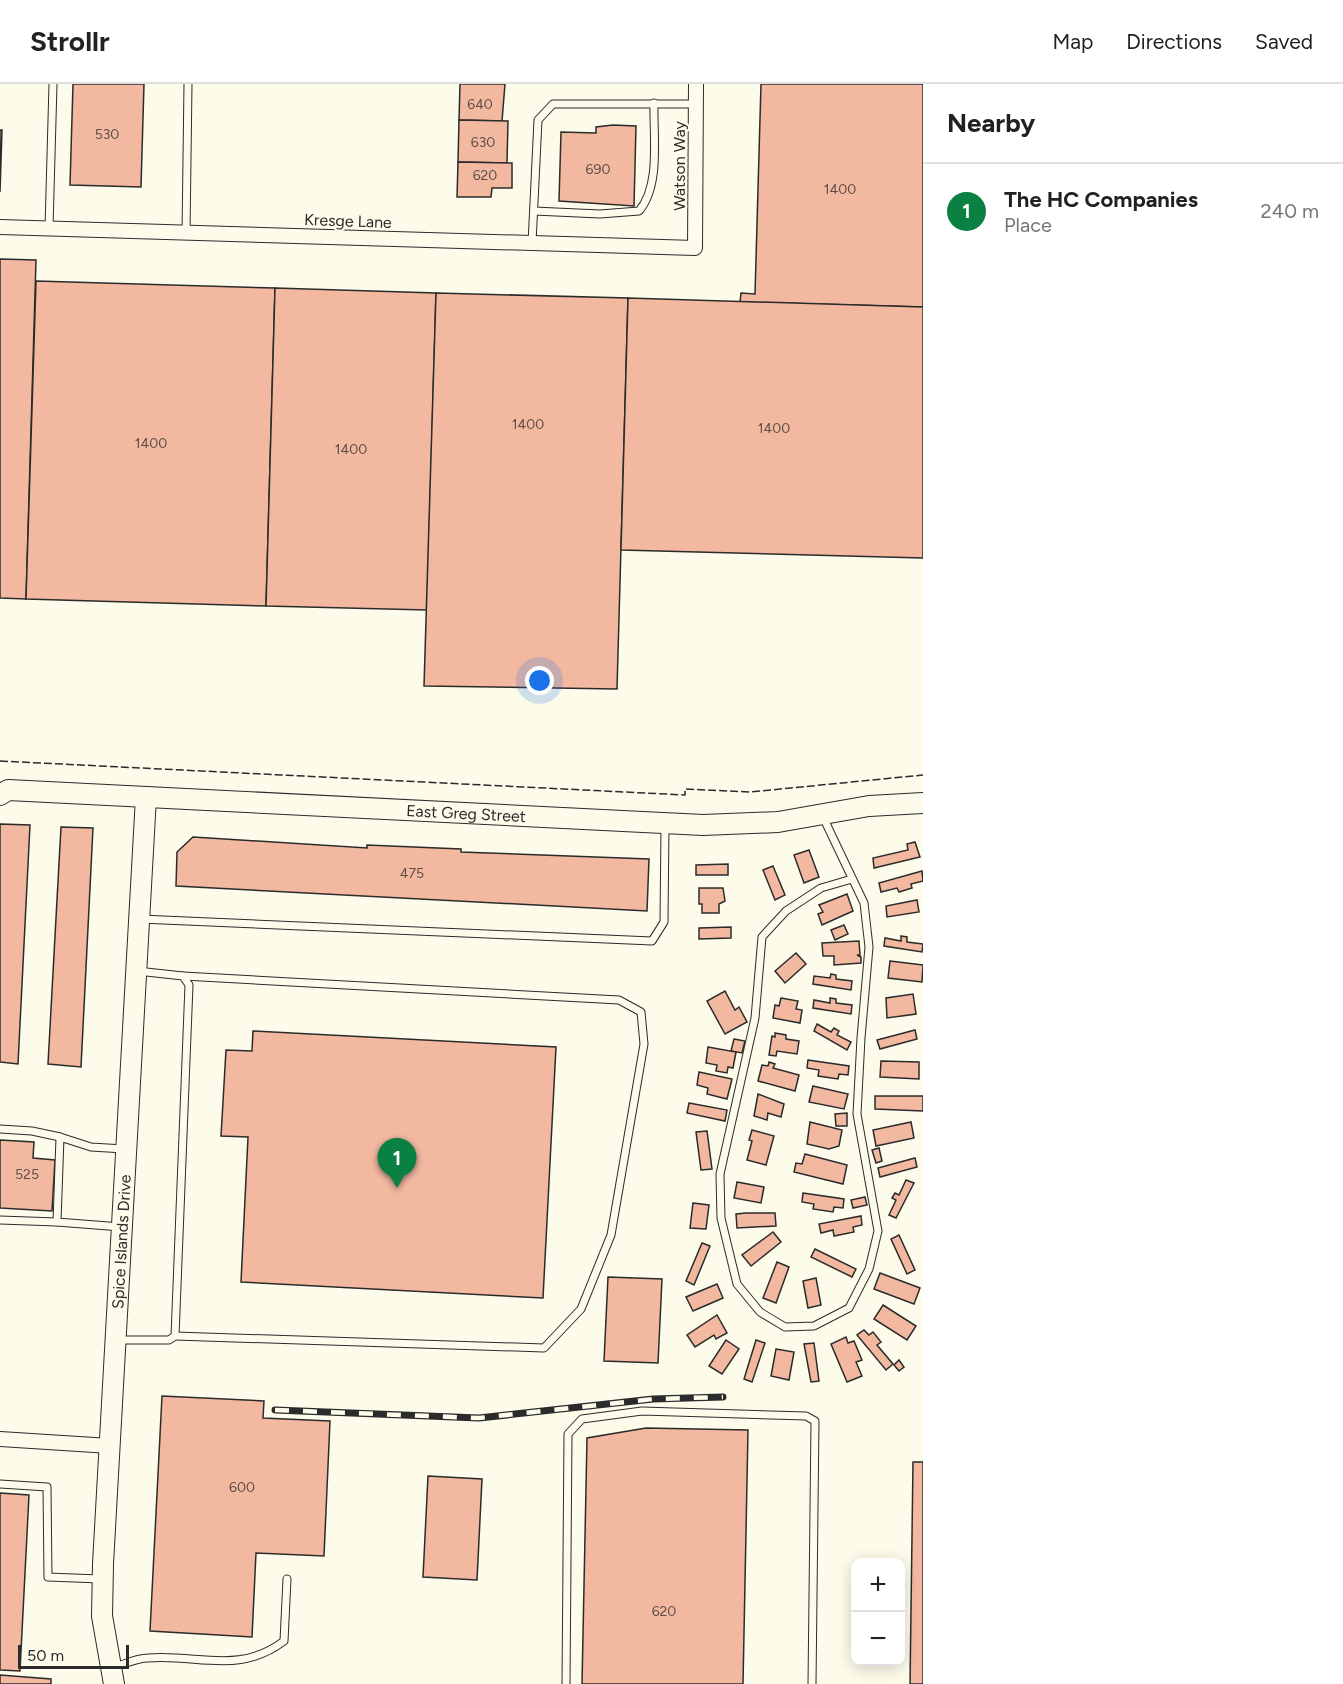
<!DOCTYPE html>
<html lang="en">
<head>
<meta charset="utf-8">
<style>
  :root { --surface:#fff; --page:#f2f2f2; --text:#202124; --muted:#757577; --line:#e0e0e0; --accent:#0b8043 }
  body { margin:0; font-family:Figtree,sans-serif; background:var(--page); color:var(--text) }
  .controls { position:absolute; right:18px; bottom:18px; display:grid; overflow:hidden; border-radius:12px; box-shadow:0 3px 15px #0003 }
  .controls button { width:54px; height:54px; display:grid; place-items:center; padding:0; border:0; border-bottom:2px solid var(--line); background:var(--surface); color:var(--text); font:30px sans-serif }
  .scale { position:absolute; left:18px; bottom:15px; width:111px; box-sizing:border-box; padding-left:6px; border:3px solid #2b2b2b; border-top:0; font-size:16px; line-height:21px; white-space:nowrap; color:#2b2b2b; -webkit-text-stroke:4px #fdfbea; paint-order:stroke }
  .you { position:absolute; left:540px; top:597px; width:21px; height:21px; margin:-15px; border:4px solid #fff; border-radius:50%; background:#1a73e8; box-shadow:0 0 0 9px #1a73e833 }
  .badge { display:grid; place-items:center; width:39px; height:39px; border-radius:50%; background:var(--accent); color:#fff; font-size:20px; font-weight:700 }
  .pin { position:absolute; translate:-50% -50px; filter:drop-shadow(0 2px 3px #0008) }
  .pin::after { content:''; position:absolute; top:32px; width:21px; height:18px; background:inherit; clip-path:polygon(0 0,100% 0,50% 100%) }
  .list { margin:0; padding:0; list-style:none }
  h2 { display:flex; justify-content:space-between; align-items:center; height:78px; margin:0; padding:0 24px; font-size:26px }
  h2 small { font-size:20px; font-weight:400; color:var(--muted) }
  .list li { display:grid; grid-template-columns:39px 1fr auto; gap:18px; align-items:center; box-sizing:border-box; height:96px; padding:0 24px; border-top:2px solid var(--line) }
  .list b { display:block; font-size:22px; white-space:nowrap }
  .list p { margin:0; font-size:20px; white-space:nowrap; color:var(--muted) }
  .list em { font-size:20px; font-style:normal; color:var(--muted) }
  .map { position:relative; flex:none; width:923px; height:1600px; overflow:hidden }
  header { display:flex; align-items:center; gap:36px; box-sizing:border-box; height:84px; padding:0 30px; background:var(--surface); border-bottom:2px solid var(--line) }
  header strong { font-size:28px }
  nav { display:flex; gap:33px; margin-inline-start:auto; font-size:21px }
  main { display:flex }
  aside { flex:1; background:var(--surface) }
  .map>svg:first-child { display:block }
  .building { fill:#f2b8a0; stroke:#2b2b2b; stroke-width:1.5 }
  .lines { fill:none; stroke-linecap:round; stroke-linejoin:round }
  .lane-casing { stroke:#2b2b2b; stroke-width:9 }
  .street-casing { stroke:#2b2b2b; stroke-width:16 }
  .secondary-casing { stroke:#2b2b2b; stroke-width:22 }
  .lane { stroke:#fdfbea; stroke-width:7 }
  .street { stroke:#fdfbea; stroke-width:14 }
  .secondary { stroke:#fdfbea; stroke-width:20 }
  .rail-casing { stroke:#2b2b2b; stroke-width:7 }
  .rail { stroke:#fdfbea; stroke-width:4.5; stroke-dasharray:14; stroke-linecap:butt }
  .fence { stroke:#2b2b2b; stroke-width:1.5; stroke-dasharray:8 3; stroke-linecap:butt }
  .labels { text-anchor:middle; dominant-baseline:central; stroke-width:4.5; stroke-linejoin:round; paint-order:stroke }
  .number-label { font-size:14px; fill:#5d4e48 }
  .street-label { font-size:16px; fill:#2b2b2b; stroke:#fdfbea }
</style>
</head>
<body>
<header>
<strong>Strollr</strong>
<nav><a>Map</a><a>Directions</a><a>Saved</a></nav>
</header>
<main>
<div class="map">
<svg width="923" height="1600" viewBox="0 0 923 1600">
  <rect width="100%" height="100%" fill="#fdfbea"/>
  <!-- building -->
  <g class="building">
    <polygon points="73,0 144,0 141,103 70,101"/>
    <polygon points="460,0 505,0 502,37 459,36"/>
    <polygon points="761,0 923,0 923,223 740,218 741,209 755,210"/>
    <polygon points="459,36 508,37 507,79 458,78"/>
    <polygon points="613,41 636,42 634,122 559,117 561,48 596,49 596,43"/>
    <polygon points="0,46 2,46 0,108"/>
    <polygon points="458,78 512,79 512,104 492,104 491,113 457,113"/>
    <polygon points="0,175 36,176 26,515 0,514"/>
    <polygon points="36,197 275,204 266,522 26,515"/>
    <polygon points="275,204 436,209 427,526 266,522"/>
    <polygon points="436,209 628,214 617,605 424,602"/>
    <polygon points="628,214 923,223 923,474 621,466"/>
    <polygon points="0,740 30,741 18,980 0,978"/>
    <polygon points="61,743 93,744 81,983 48,980"/>
    <polygon points="193,753 367,764 367,761 461,765 461,768 649,775 647,827 176,802 177,768"/>
    <polygon points="915,758 920,773 874,784 873,774 908,766 907,760"/>
    <polygon points="809,766 819,793 804,799 794,771"/>
    <polygon points="728,780 728,791 696,791 696,781"/>
    <polygon points="773,782 785,811 775,816 763,786"/>
    <polygon points="922,787 923,797 911,800 912,804 899,808 897,804 881,808 879,799"/>
    <polygon points="699,804 723,804 725,817 719,820 719,829 702,829 702,820 699,820"/>
    <polygon points="847,810 853,827 822,841 818,830 823,828 819,821"/>
    <polygon points="917,816 919,828 887,833 886,822"/>
    <polygon points="844,841 848,850 835,856 831,846"/>
    <polygon points="731,843 731,854 699,855 699,844"/>
    <polygon points="901,852 907,853 907,858 923,860 922,868 884,862 885,854 901,857"/>
    <polygon points="859,857 860,871 857,871 861,873 861,879 834,881 834,872 823,872 822,859"/>
    <polygon points="796,869 806,880 785,899 775,887"/>
    <polygon points="890,877 923,881 922,898 888,894"/>
    <polygon points="831,890 836,891 836,895 852,897 851,906 813,900 814,892 830,894"/>
    <polygon points="725,907 735,926 739,923 747,938 725,950 707,917"/>
    <polygon points="913,910 916,930 887,934 886,914"/>
    <polygon points="781,914 798,917 796,925 802,926 800,939 773,934 775,921 779,922"/>
    <polygon points="830,914 836,915 836,919 852,921 851,930 813,924 814,916 830,919"/>
    <polygon points="817,940 831,948 834,944 839,947 837,951 851,958 847,966 814,947"/>
    <polygon points="915,946 917,955 880,965 877,956"/>
    <polygon points="253,947 556,963 543,1214 241,1198 248,1053 221,1052 226,966 252,967"/>
    <polygon points="775,949 786,951 786,955 799,957 797,970 777,967 776,972 769,971 772,952 775,953"/>
    <polygon points="734,955 745,957 742,969 731,967"/>
    <polygon points="708,963 736,968 733,984 728,983 727,989 716,987 717,981 706,979"/>
    <polygon points="808,976 849,982 848,991 839,990 838,995 818,992 819,986 807,984"/>
    <polygon points="881,977 919,978 919,995 880,993"/>
    <polygon points="769,978 775,980 773,984 799,991 795,1007 758,997 762,981 768,982"/>
    <polygon points="699,988 732,995 727,1015 707,1010 708,1004 697,1001"/>
    <polygon points="813,1002 848,1010 844,1025 809,1018"/>
    <polygon points="758,1010 784,1020 781,1033 768,1029 767,1036 754,1032"/>
    <polygon points="875,1012 923,1012 923,1027 875,1025"/>
    <polygon points="689,1019 727,1026 725,1037 687,1029"/>
    <polygon points="847,1029 847,1042 836,1042 835,1030"/>
    <polygon points="810,1038 842,1046 839,1062 829,1065 807,1060"/>
    <polygon points="911,1038 914,1054 876,1062 873,1046"/>
    <polygon points="752,1046 774,1052 766,1081 747,1076 752,1057 749,1056"/>
    <polygon points="707,1047 712,1085 701,1086 696,1048"/>
    <polygon points="0,1056 34,1058 33,1074 55,1076 52,1127 0,1124"/>
    <polygon points="879,1064 882,1077 876,1079 872,1066"/>
    <polygon points="805,1070 847,1081 843,1100 794,1088 796,1079 802,1080"/>
    <polygon points="915,1074 917,1083 880,1093 878,1084"/>
    <polygon points="906,1096 914,1099 896,1134 889,1131 896,1116 892,1114 895,1109 899,1111"/>
    <polygon points="737,1098 764,1103 761,1119 734,1114"/>
    <polygon points="803,1109 844,1115 843,1124 834,1123 833,1128 813,1125 814,1120 802,1118"/>
    <polygon points="865,1113 867,1121 853,1124 851,1116"/>
    <polygon points="693,1119 709,1121 706,1145 690,1144"/>
    <polygon points="746,1129 775,1129 776,1142 737,1144 736,1130"/>
    <polygon points="861,1132 862,1141 853,1143 854,1148 834,1152 833,1146 821,1149 819,1140"/>
    <polygon points="773,1148 781,1158 751,1182 742,1171"/>
    <polygon points="899,1151 915,1186 907,1190 891,1155"/>
    <polygon points="702,1159 710,1162 694,1201 686,1197"/>
    <polygon points="815,1165 856,1185 852,1193 811,1173"/>
    <polygon points="777,1178 789,1183 776,1219 763,1214"/>
    <polygon points="880,1189 920,1204 914,1220 874,1205"/>
    <polygon points="608,1193 662,1195 658,1279 604,1277"/>
    <polygon points="816,1194 821,1221 808,1224 803,1197"/>
    <polygon points="717,1200 723,1214 693,1227 686,1213"/>
    <polygon points="883,1221 916,1242 907,1256 874,1235"/>
    <polygon points="717,1231 727,1249 716,1255 714,1251 695,1263 687,1251"/>
    <polygon points="864,1246 869,1251 873,1248 881,1258 877,1261 893,1280 886,1286 857,1251"/>
    <polygon points="846,1253 848,1259 854,1257 862,1276 856,1278 862,1292 847,1298 831,1260"/>
    <polygon points="726,1256 739,1265 722,1290 709,1282"/>
    <polygon points="756,1256 765,1259 752,1298 744,1295"/>
    <polygon points="814,1259 819,1297 811,1298 804,1260"/>
    <polygon points="776,1265 794,1268 789,1296 771,1292"/>
    <polygon points="899,1276 904,1283 899,1287 894,1281"/>
    <polygon points="162,1312 264,1317 263,1334 330,1337 324,1472 256,1469 252,1553 150,1547"/>
    <polygon points="646,1344 748,1346 743,1600 582,1600 587,1354"/>
    <polygon points="913,1378 923,1378 923,1600 910,1600"/>
    <polygon points="428,1392 482,1395 477,1496 423,1493"/>
    <polygon points="0,1409 29,1411 20,1587 0,1586"/>
    <polygon points="0,1591 51,1595 51,1600 0,1600"/>
  </g>
  <g class="lines">
    <!-- lane casing -->
    <g class="lane-casing">
      <g id="lane">
        <path d="M 534,127 L 600,130 L 639,127 C 661,101 653,52 654,19"/>
        <polyline points="49,144 53,0"/>
        <polyline points="186,149 188,0"/>
        <polyline points="532,159 538,36 553,20 695,20"/>
        <polyline points="823,733 864,819 869,863 861,954 857,1030 878,1147 869,1185 849,1224 814,1242 785,1243 760,1228 737,1200 721,1134 720,1090 755,934 762,853 786,827 821,804 852,795"/>
        <polyline points="140,835 652,857 664,838 665,742"/>
        <polyline points="0,1045 32,1047 60,1053"/>
        <polyline points="0,1136 57,1138"/>
        <polyline points="121,1143 57,1138 60,1053 91,1063 124,1065"/>
        <polyline points="175,1252 544,1264 581,1225 611,1151 644,960 641,928 619,916 183,892"/>
        <polyline points="118,1256 169,1256 175,1252 189,901 183,892 137,887"/>
        <polyline points="0,1400 47,1403 48,1493 100,1495"/>
        <path d="M 112,1584 C 123,1581 136,1574 148,1574 C 199,1570 239,1591 284,1557 L 287,1495"/>
        <polyline points="566,1600 568,1350 582,1335 642,1327 806,1332 815,1337 812,1600"/>
      </g>
    </g>
    <!-- street casing -->
    <g class="street-casing">
      <g id="street">
        <polyline points="0,143 695,164 696,0"/>
        <polyline points="0,1355 110,1362"/>
      </g>
    </g>
    <!-- secondary casing -->
    <g class="secondary-casing">
      <g id="secondary">
        <path id="s1" d="M 0,711 L 8,706 L 703,741 L 778,738 L 869,722 L 923,719"/>
        <path id="s2" d="M 114,1600 L 102,1532 L 103,1480 L 146,713"/>
      </g>
    </g>
    <!-- lane -->
    <use href="#lane" class="lane"/>
    <!-- street -->
    <use href="#street" class="street"/>
    <!-- secondary -->
    <use href="#secondary" class="secondary"/>
    <!-- rail casing -->
    <g class="rail-casing">
      <polyline id="rail" points="275,1326 479,1334 653,1315 723,1313"/>
    </g>
    <!-- rail -->
    <use href="#rail" class="rail"/>
    <!-- fence -->
    <polyline class="fence" points="0,677 685,711 685,705 750,708 923,691"/>
  </g>
  <g class="labels">
    <!-- number labels -->
    <g class="number-label">
      <text x="480" y="20">640</text>
      <text x="107" y="50">530</text>
      <text x="483" y="58">630</text>
      <text x="598" y="85">690</text>
      <text x="485" y="91">620</text>
      <text x="840" y="105">1400</text>
      <text x="528" y="340">1400</text>
      <text x="774" y="344">1400</text>
      <text x="151" y="359">1400</text>
      <text x="351" y="365">1400</text>
      <text x="412" y="789">475</text>
      <text x="27" y="1090">525</text>
      <text x="242" y="1403">600</text>
      <text x="664" y="1527">620</text>
    </g>
    <!-- street labels -->
    <g class="street-label">
      <text transform="translate(679 82) rotate(-90)">Watson Way</text>
      <text transform="translate(348 137) rotate(2)">Kresge Lane</text>
      <text stroke="none"><textPath href="#s1" startOffset="468">East Greg Street</textPath></text>
      <text stroke="none"><textPath href="#s2" startOffset="444">Spice Islands Drive</textPath></text>
    </g>
  </g>
</svg>
<div class="controls">
<button>+</button>
<button>−</button>
</div>
<div class="scale">50 m</div>
<div class="you"></div>
<div class="pin badge" style="left:397px;top:1104px">1</div>
</div>
<aside>
<h2>Nearby<small></small></h2>
<ul class="list">
<li><span class="badge">1</span><div><b>The HC Companies</b><p>Place</p></div><em>240 m</em></li>
</ul>
</aside>
</main>
</body>
</html>
